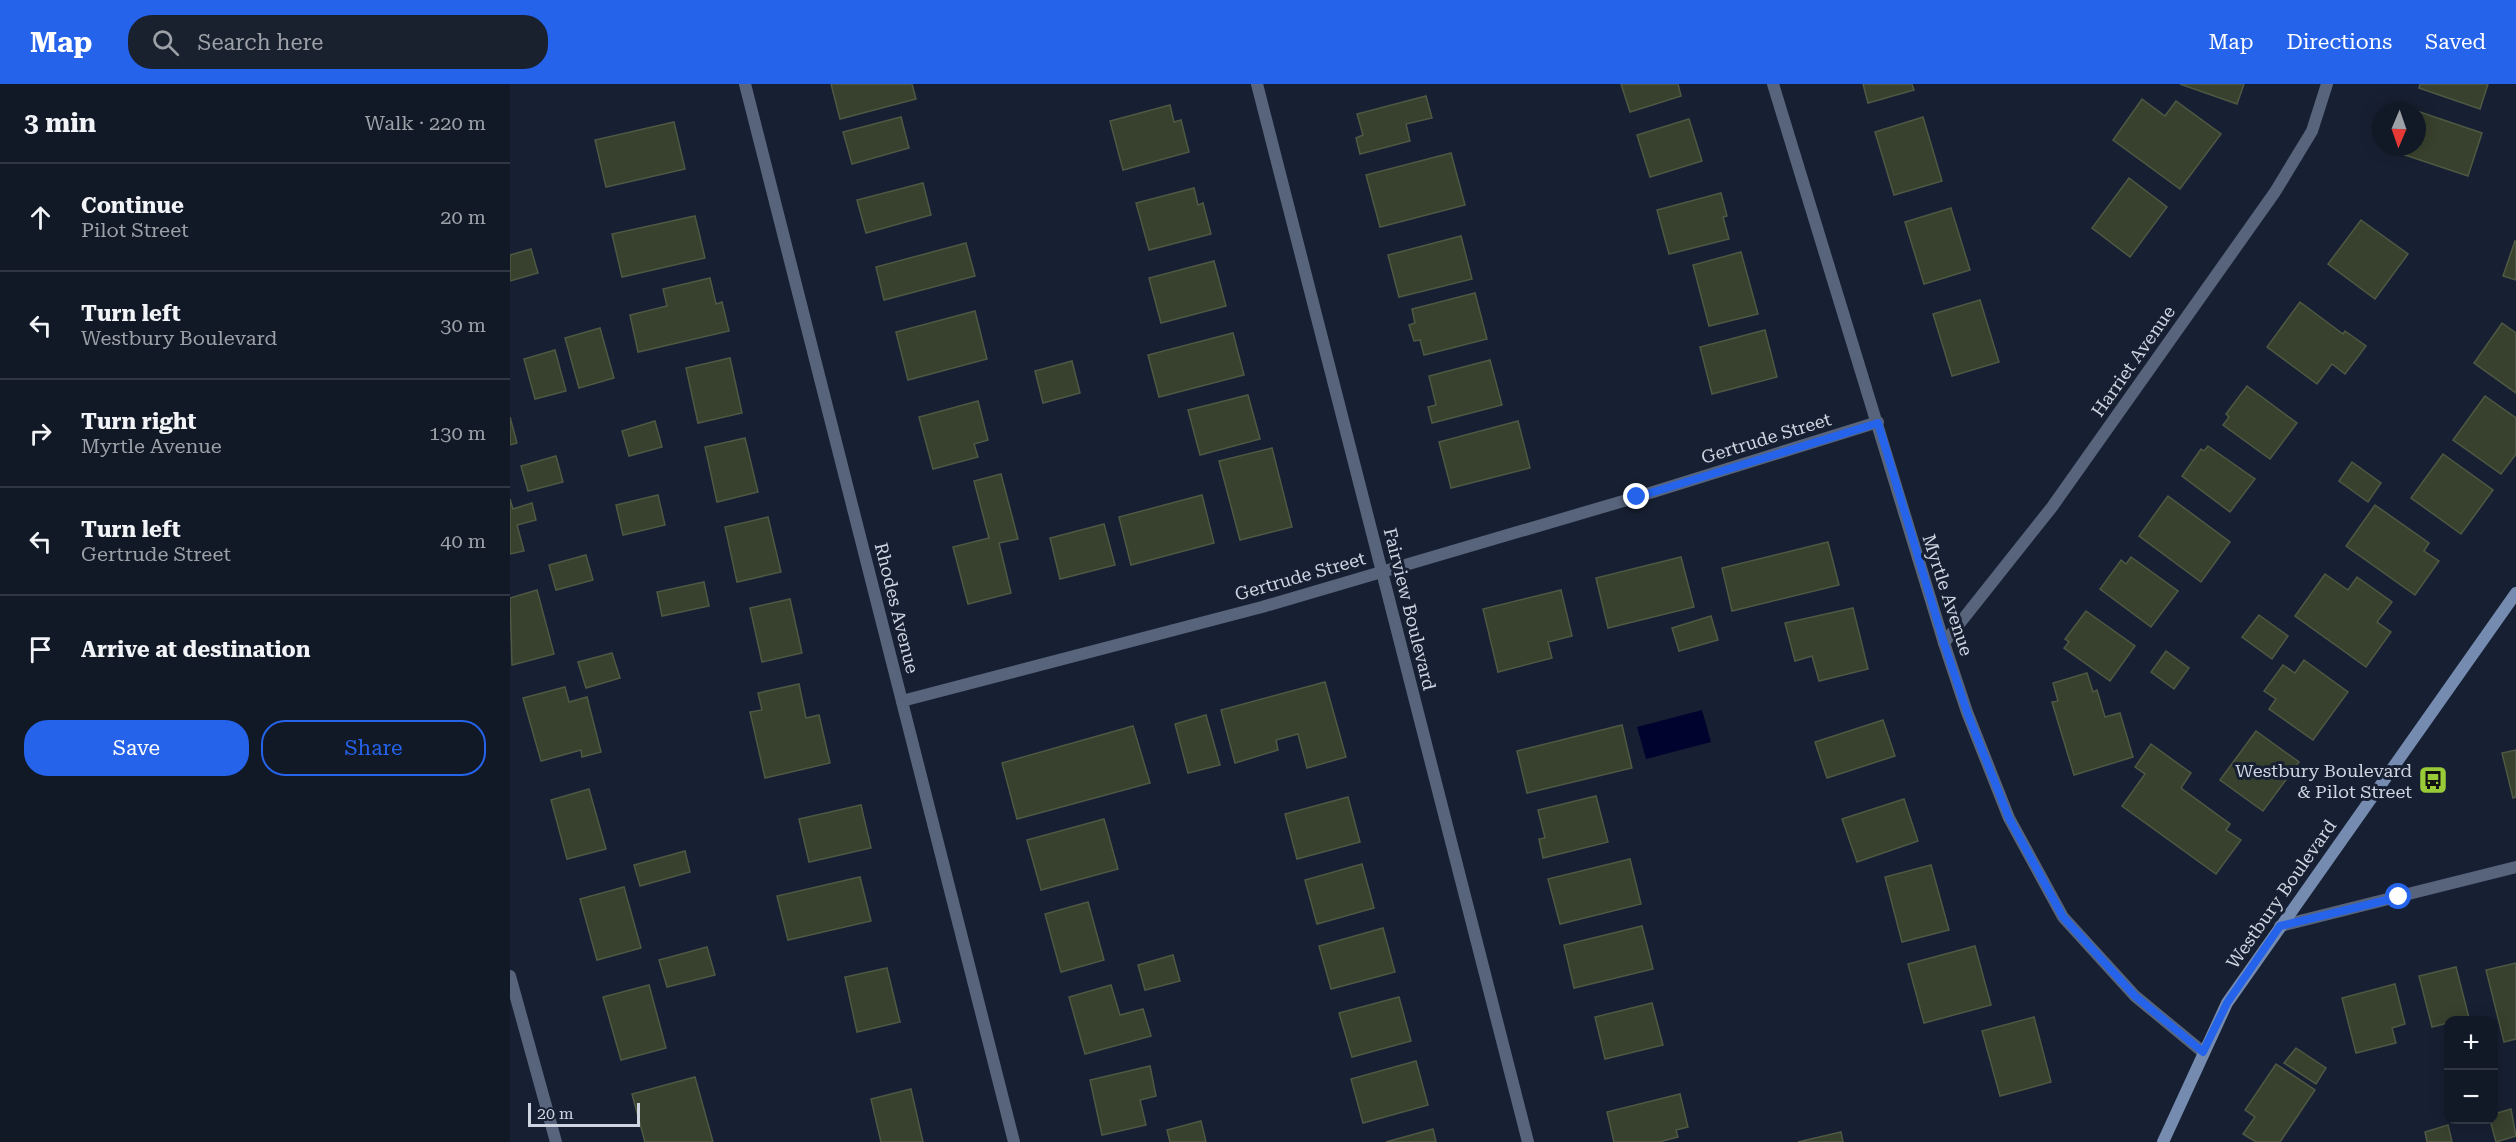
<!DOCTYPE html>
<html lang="en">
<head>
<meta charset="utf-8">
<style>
  :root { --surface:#111826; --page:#1a212e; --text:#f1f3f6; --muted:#9ca0a7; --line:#303743; --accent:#2563eb }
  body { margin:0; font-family:"Roboto Serif",serif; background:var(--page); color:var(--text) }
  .controls { position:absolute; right:18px; bottom:18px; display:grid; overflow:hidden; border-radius:12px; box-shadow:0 3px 15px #0003 }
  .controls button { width:54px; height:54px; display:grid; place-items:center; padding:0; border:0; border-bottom:2px solid var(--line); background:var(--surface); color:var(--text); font:30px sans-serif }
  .compass { position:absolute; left:1862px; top:18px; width:54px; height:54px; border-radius:50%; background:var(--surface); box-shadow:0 3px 15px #0003; rotate:182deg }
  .scale { position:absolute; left:18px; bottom:15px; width:112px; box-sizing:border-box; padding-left:6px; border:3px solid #ced5e1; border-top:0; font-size:16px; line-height:21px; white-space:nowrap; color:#ced5e1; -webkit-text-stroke:4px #172032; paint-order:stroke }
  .stop { position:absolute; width:18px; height:18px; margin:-14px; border:4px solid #2563eb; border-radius:50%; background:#fff }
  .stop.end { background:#2563eb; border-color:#fff; box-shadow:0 2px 6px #0008 }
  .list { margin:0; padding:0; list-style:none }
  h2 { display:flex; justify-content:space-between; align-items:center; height:78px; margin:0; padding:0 24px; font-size:26px }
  h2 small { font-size:20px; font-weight:400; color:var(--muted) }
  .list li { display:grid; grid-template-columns:39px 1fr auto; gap:18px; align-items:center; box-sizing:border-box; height:108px; padding:0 24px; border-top:2px solid var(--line) }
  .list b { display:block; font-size:22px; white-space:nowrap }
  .list p { margin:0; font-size:20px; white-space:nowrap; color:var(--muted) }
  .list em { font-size:20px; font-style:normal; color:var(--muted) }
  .actions { display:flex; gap:12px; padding:18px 24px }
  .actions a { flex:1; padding:14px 0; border:2px solid var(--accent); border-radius:24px; text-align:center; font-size:21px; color:var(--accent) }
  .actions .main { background:var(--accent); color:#fff }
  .icon { flex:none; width:33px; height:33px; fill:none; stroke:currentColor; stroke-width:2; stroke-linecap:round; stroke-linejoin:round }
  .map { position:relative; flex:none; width:2006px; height:1058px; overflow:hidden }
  header { display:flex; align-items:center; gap:36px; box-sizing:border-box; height:84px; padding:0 30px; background:var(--accent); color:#fff }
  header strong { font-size:28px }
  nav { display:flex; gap:33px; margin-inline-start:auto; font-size:21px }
  .search { width:420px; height:54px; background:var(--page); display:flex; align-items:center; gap:15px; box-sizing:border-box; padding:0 21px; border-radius:24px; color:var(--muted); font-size:22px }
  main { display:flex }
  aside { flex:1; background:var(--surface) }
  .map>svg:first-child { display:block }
  .water { fill:#00032e }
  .building { fill:#38412d; stroke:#4f5843; stroke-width:1.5 }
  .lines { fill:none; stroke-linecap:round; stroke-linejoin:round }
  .street { stroke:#57647c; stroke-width:12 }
  .secondary { stroke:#758bb0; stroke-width:12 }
  .route { stroke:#2563eb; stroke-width:8 }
  .labels { text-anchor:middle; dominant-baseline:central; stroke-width:6; stroke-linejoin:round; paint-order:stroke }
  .street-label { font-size:18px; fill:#ced5e1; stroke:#172032 }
  .poi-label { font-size:18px; fill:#ced5e1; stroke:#172032; text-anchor:end }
</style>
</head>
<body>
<header>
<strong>Map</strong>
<div class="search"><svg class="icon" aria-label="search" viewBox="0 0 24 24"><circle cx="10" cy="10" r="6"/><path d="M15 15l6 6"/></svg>Search here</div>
<nav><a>Map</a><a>Directions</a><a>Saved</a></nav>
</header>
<main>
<aside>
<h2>3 min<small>Walk · 220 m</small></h2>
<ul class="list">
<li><svg class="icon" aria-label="ahead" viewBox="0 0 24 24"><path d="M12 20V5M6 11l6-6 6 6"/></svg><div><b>Continue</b><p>Pilot Street</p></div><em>20 m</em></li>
<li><svg class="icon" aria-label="left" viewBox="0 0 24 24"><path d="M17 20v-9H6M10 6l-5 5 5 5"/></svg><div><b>Turn left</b><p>Westbury Boulevard</p></div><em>30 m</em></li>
<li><svg class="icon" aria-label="right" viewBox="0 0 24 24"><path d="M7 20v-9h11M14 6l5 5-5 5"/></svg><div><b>Turn right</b><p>Myrtle Avenue</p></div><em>130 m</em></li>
<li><svg class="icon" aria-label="left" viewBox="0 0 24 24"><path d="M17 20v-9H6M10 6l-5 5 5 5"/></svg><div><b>Turn left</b><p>Gertrude Street</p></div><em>40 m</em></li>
<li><svg class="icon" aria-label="arrive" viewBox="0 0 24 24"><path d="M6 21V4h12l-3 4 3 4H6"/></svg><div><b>Arrive at destination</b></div></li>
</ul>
<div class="actions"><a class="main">Save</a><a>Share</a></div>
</aside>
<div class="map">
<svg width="2006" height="1058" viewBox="0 0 2006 1058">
  <rect width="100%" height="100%" fill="#172032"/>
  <!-- water -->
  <polygon class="water" points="1192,626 1201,658 1136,675 1127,643"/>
  <!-- building -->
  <g class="building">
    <polygon points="321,0 402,0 406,15 330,35"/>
    <polygon points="1111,0 1168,0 1171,12 1120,28"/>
    <polygon points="1353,0 1402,0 1404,6 1358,19"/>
    <polygon points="1670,0 1734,0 1727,20"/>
    <polygon points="1910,0 1978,0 1970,25 1909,4"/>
    <polygon points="916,12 922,34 896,40 900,57 850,70 846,54 853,51 847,30"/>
    <polygon points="1632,15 1655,32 1666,17 1711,50 1670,105 1603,56"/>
    <polygon points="660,21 664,38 671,36 679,68 613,86 600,37"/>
    <polygon points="1907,27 1972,49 1958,92 1889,69 1891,63 1907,63"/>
    <polygon points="391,33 399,64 342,80 333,48"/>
    <polygon points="1413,33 1432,97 1384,111 1365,48"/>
    <polygon points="1179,35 1192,77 1140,93 1127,51"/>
    <polygon points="164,38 175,85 96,103 85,56"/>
    <polygon points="941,69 955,121 870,143 856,91"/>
    <polygon points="1619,94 1657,123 1620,173 1582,144"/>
    <polygon points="413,99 421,131 356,149 347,116"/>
    <polygon points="684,104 688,121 693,119 701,150 639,166 626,119"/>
    <polygon points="1211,109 1217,132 1213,133 1219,155 1159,170 1147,126"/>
    <polygon points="1441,124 1460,186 1414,200 1395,138"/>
    <polygon points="185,132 195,174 112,193 102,150"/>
    <polygon points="1851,136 1898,170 1865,215 1818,180"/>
    <polygon points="951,152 962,195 889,213 878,171"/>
    <polygon points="2005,157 2006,158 2006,196 1993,192"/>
    <polygon points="456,159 465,192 374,216 366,183"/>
    <polygon points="21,165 28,189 0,197 0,171"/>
    <polygon points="1231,168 1248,230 1199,242 1183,181"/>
    <polygon points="704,177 716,222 651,239 639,194"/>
    <polygon points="200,194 206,220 212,218 219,247 128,268 120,231 157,222 153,205"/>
    <polygon points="965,209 977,255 914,271 910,256 904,257 899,241 905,239 902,225"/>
    <polygon points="1470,216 1489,278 1442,292 1423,230"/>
    <polygon points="1790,218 1833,250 1835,247 1856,262 1835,290 1822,280 1807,300 1757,263"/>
    <polygon points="465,227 477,275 398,296 386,248"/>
    <polygon points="1992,239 2006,249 2006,309 1964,279"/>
    <polygon points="90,244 104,294 69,304 55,254"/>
    <polygon points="1255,246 1267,293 1202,310 1190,263"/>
    <polygon points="723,249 734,291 649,313 638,271"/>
    <polygon points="45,266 56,307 25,315 14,275"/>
    <polygon points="220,274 232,329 188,339 176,284"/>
    <polygon points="980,276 992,321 922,339 918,323 926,321 919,292"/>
    <polygon points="562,277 570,309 533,319 525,287"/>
    <polygon points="1737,302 1787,339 1760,375 1713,341 1719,333 1716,330"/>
    <polygon points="738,311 750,355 690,371 678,326"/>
    <polygon points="1975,312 2006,334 2006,370 1991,390 1943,356"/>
    <polygon points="468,317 478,356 464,360 468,373 423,385 409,333"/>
    <polygon points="0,333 7,359 0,361"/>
    <polygon points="145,337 152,363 119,372 112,347"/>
    <polygon points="1008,337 1020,384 941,404 929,358"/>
    <polygon points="235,354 248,408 207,418 195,363"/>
    <polygon points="1698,362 1745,395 1720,428 1672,392 1691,365 1694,367"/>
    <polygon points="762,364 782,443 730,456 709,377"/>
    <polygon points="1933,370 1983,406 1951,450 1901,414"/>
    <polygon points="46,372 53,398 18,407 11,382"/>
    <polygon points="1842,378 1871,399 1858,418 1829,397"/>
    <polygon points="491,390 508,455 489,459 501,509 458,520 443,463 479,454 464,397"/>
    <polygon points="148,411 155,441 113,451 106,421"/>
    <polygon points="692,411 704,459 621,481 609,433"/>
    <polygon points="1658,412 1720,458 1691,498 1629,452"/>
    <polygon points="0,415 3,425 22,419 26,436 7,441 14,467 0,470"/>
    <polygon points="1865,421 1919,459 1914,467 1929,477 1905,511 1836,462"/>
    <polygon points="258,433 271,488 227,498 215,443"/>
    <polygon points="594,440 605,481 550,495 540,454"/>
    <polygon points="1318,458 1329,501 1222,527 1212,484"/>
    <polygon points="76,471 83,496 46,506 39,481"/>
    <polygon points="1171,473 1184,523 1098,544 1086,494"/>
    <polygon points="1621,473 1668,507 1641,543 1590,505 1611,476 1616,480"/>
    <polygon points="1815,490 1838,506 1847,493 1882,518 1867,538 1881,548 1856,583 1785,532"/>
    <polygon points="194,498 199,522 152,532 147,508"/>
    <polygon points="27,506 44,570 2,581 0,514"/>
    <polygon points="1051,506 1062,552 1038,558 1042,574 988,588 973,525"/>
    <polygon points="280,515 292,569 252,578 240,524"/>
    <polygon points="1343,524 1358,585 1309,597 1302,572 1285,577 1275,539"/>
    <polygon points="1576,527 1625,562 1600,597 1554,564 1559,558 1555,555"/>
    <polygon points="1749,531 1778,552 1762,575 1732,553"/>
    <polygon points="1201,532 1208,556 1169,567 1162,544"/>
    <polygon points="1656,567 1679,584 1664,605 1641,588"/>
    <polygon points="102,569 110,594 76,604 68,578"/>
    <polygon points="1794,576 1838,608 1803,656 1759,625 1766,615 1754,607 1773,581 1785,589"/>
    <polygon points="1577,589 1583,608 1587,606 1595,633 1610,629 1623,673 1564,691 1542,618 1548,617 1543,599"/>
    <polygon points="815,598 836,673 797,684 788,650 766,656 768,666 725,679 711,626"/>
    <polygon points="289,600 296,634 309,631 320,679 255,694 240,628 252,626 248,609"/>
    <polygon points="55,603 59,618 77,613 91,668 72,673 71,666 31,677 13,614"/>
    <polygon points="696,631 710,681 678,689 665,640"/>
    <polygon points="1373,636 1385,672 1317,694 1305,658"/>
    <polygon points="1112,641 1122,684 1017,709 1007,667"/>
    <polygon points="623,642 640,699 507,735 492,679"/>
    <polygon points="1746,647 1789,678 1753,727 1710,696"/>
    <polygon points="1641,660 1681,689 1671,704 1720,740 1716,746 1731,756 1706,790 1612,722 1635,690 1625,683"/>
    <polygon points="2006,666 2006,713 2003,714 1992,669"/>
    <polygon points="79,705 96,765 57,775 41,716"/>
    <polygon points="1086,712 1098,758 1033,774 1029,755 1035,754 1028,726"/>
    <polygon points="838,713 850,758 787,775 775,730"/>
    <polygon points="1394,715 1408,757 1347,778 1332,735"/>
    <polygon points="351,721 361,764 299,778 289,735"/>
    <polygon points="594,735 608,785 531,806 517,756"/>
    <polygon points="175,767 180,788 130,802 124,781"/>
    <polygon points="1120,775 1131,820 1050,840 1038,795"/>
    <polygon points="852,780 864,824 807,840 795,796"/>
    <polygon points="1421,781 1439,846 1392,858 1375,793"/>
    <polygon points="350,793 361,837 278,856 267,812"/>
    <polygon points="114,803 131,864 87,876 70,815"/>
    <polygon points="578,818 594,876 551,888 535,830"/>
    <polygon points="1132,842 1143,885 1064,904 1054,861"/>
    <polygon points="873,844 885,888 821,905 809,862"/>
    <polygon points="1465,862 1481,921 1414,939 1398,880"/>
    <polygon points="197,863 205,891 157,903 149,876"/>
    <polygon points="663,871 670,897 635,906 628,881"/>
    <polygon points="2006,879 2006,955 1994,958 1976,886"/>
    <polygon points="1946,883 1959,934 1938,936 1938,939 1922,943 1909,892"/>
    <polygon points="377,884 390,938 347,948 335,893"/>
    <polygon points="1885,900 1895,940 1882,944 1886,959 1846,969 1832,914"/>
    <polygon points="139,901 156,964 111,976 93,913"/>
    <polygon points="601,901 610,931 633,925 641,952 575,970 559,913"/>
    <polygon points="889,913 901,957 842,973 829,929"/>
    <polygon points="1142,919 1153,961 1095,975 1085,933"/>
    <polygon points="1524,933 1541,998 1490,1012 1472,947"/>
    <polygon points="1786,964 1816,984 1806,1000 1774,979"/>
    <polygon points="906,977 918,1021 853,1039 841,995"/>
    <polygon points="1766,980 1805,1006 1770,1058 1746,1058 1733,1050 1745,1033 1735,1026"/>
    <polygon points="640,982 646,1012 630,1016 636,1041 592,1051 580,996"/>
    <polygon points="185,993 203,1058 135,1058 122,1010"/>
    <polygon points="401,1005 413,1058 371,1058 361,1015"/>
    <polygon points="1170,1010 1178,1043 1166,1046 1168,1053 1149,1058 1104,1058 1097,1028"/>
    <polygon points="2001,1025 2006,1052 1986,1058 1980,1036 1984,1036 1984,1030"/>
    <polygon points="691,1037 696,1058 660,1058 657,1046"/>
    <polygon points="1938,1041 1942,1058 1917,1058 1915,1048"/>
    <polygon points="923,1045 926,1058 876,1058"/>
    <polygon points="1331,1048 1333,1058 1288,1058"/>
  </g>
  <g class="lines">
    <!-- street -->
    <g class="street">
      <polyline points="235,0 504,1058"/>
      <polyline points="747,0 1018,1058"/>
      <polyline points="1263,0 1434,559 1457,628 1499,734 1553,833 1625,912 1693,968"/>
      <polyline points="1434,559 1542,423 1765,108 1802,47 1817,0"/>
      <polyline points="392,617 752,523 1127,413 1368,338"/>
      <polyline points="1770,842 2006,783"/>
      <polyline points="0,892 46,1058"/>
    </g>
    <!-- secondary -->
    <polyline class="secondary" points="1653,1058 1717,919 2006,509"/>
  </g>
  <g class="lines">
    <!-- route -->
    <polyline class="route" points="1127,413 1368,339 1434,559 1457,628 1499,734 1553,833 1625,912 1693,968 1717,919 1770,842 1889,813"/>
  </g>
  <!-- icons -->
  <defs>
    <g id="bus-square" transform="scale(1.5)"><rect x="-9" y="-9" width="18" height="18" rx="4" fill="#98cb37" stroke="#172032"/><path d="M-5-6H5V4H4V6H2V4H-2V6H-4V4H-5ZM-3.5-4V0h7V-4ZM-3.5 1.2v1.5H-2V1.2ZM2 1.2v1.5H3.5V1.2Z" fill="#111"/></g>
  </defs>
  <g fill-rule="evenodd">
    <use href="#bus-square" x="1923" y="696"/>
  </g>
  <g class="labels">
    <!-- street labels -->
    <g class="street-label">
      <text transform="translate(1623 277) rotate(-55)">Harriet Avenue</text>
      <text transform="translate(1256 354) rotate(-17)">Gertrude Street</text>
      <text transform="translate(790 492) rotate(-16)">Gertrude Street</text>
      <text transform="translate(1438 511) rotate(72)">Myrtle Avenue</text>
      <text transform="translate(387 524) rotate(76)">Rhodes Avenue</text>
      <text transform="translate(900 525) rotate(76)">Fairview Boulevard</text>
      <text transform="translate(1771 810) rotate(-55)">Westbury Boulevard</text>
    </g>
    <!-- poi labels -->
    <g class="poi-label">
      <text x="1902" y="686">Westbury Boulevard<tspan x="1902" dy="21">&amp; Pilot Street</tspan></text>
    </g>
  </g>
</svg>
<div class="controls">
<button>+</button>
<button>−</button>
</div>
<svg class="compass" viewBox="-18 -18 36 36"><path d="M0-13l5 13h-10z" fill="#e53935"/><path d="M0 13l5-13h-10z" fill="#9ca0a7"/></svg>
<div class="scale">20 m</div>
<div class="stop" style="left:1889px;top:813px"></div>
<div class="stop end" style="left:1127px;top:413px"></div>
</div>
</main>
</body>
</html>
